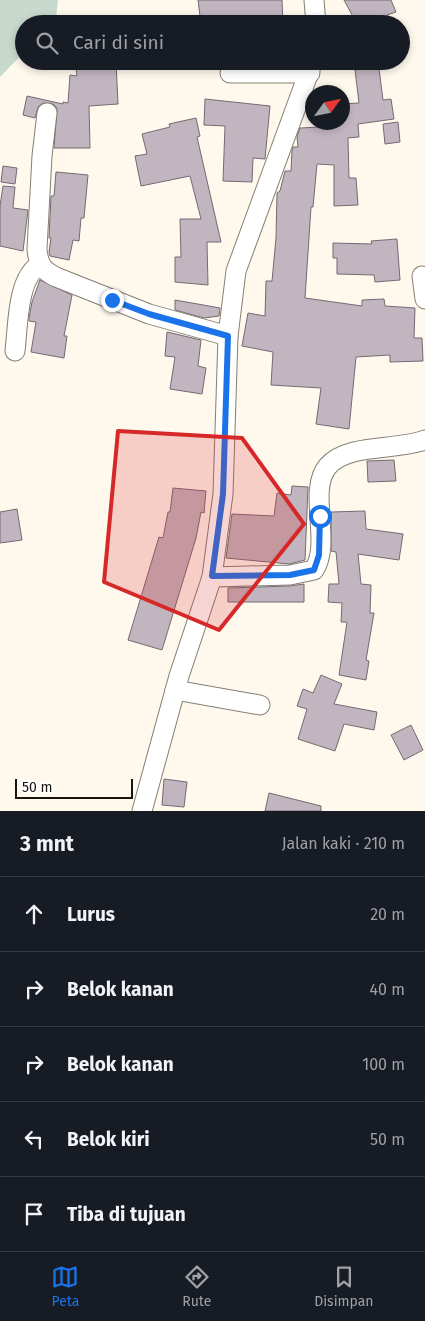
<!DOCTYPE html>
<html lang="id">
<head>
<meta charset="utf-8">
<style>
  :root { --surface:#171b24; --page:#20242c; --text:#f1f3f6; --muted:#9ea1a6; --line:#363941; --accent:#1a73e8 }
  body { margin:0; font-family:"Fira Sans",sans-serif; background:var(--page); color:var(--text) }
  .compass { position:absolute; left:305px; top:85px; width:45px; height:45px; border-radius:50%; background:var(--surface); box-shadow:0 2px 8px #0003; rotate:57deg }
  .scale { position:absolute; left:15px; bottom:12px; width:118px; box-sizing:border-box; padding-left:5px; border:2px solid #181511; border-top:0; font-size:14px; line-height:18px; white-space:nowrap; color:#181511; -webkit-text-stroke:4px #fff; paint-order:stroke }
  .stop { position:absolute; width:15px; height:15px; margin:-11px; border:4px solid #1a73e8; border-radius:50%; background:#fff }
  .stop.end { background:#1a73e8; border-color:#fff; box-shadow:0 1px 5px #0008 }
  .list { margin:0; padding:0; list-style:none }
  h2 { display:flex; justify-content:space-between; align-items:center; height:65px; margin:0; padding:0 20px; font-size:21px }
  h2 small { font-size:16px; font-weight:400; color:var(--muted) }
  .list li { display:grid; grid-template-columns:32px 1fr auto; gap:15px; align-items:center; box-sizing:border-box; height:75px; padding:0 20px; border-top:1px solid var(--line) }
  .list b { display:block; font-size:19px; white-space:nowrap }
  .list em { font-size:16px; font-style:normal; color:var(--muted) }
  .icon { flex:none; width:28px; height:28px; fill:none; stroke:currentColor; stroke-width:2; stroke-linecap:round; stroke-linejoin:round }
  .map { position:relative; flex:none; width:425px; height:811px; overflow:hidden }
  .search { position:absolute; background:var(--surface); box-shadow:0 2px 8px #0003; left:15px; right:15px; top:15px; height:55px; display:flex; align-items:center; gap:12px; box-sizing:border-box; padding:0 18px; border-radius:28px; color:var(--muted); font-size:19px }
  .sheet { height:440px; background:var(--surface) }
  nav { display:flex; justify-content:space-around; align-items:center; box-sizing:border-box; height:70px; border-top:1px solid var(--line); background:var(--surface); font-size:14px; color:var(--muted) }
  nav a { display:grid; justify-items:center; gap:2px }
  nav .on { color:var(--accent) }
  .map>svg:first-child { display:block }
  .green { fill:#c8dacd }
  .building { fill:#c1b5bf; stroke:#756a73 }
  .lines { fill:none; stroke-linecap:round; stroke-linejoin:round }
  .minor-casing { stroke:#857e72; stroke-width:21 }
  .minor { stroke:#fff; stroke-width:19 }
  .route { stroke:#1a73e8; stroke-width:6 }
  .marked { fill:#d62828; fill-opacity:0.2; stroke:#d62828; stroke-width:4; stroke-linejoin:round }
</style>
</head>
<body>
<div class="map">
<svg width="425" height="811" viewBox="0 0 425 811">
  <rect width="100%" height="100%" fill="#fef8ed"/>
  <!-- green -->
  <polygon class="green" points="0,0 58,0 56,18 51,24 24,24 24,52 0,77"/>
  <!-- building -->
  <g class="building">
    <polygon points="198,0 282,0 283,24 201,24"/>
    <polygon points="344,0 391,0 396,12 387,15 392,24 357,24"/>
    <polygon points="75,61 116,61 118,104 89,106 90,148 54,148 57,108 53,104 43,103 38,107 35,118 23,115 27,96 63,104 63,102 68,103 70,75 77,76"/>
    <polygon points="359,61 378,61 383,100 391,99 394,119 358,124 359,137 348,138 349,178 356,178 358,205 334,206 334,165 317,164 313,207 311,207 305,298 362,306 362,300 384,299 385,306 415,308 414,338 422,338 423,361 390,362 390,355 356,357 349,429 316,424 321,388 271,385 273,352 242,346 248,313 265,316 266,281 272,281 276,238 277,193 280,191 285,171 291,171 292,150 293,147 298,147 297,137 300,128 320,127 320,122 342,122 342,104 359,103 355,70 363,69"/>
    <polygon points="205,99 270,106 265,159 253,158 252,182 223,181 225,126 204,125"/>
    <polygon points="196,118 200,136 197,137 221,242 207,242 208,285 175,282 175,257 181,257 180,219 201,219 190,176 141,186 135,156 147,154 142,134 170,127 169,124"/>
    <polygon points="398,122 400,142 385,144 383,124"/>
    <polygon points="3,166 17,168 15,184 1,182"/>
    <polygon points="56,172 88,175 84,218 81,218 79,241 73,240 69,260 50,256 49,252 51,238 49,238 51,196 54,196"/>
    <polygon points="3,186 15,187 13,208 28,210 23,251 0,246 0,206"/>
    <polygon points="397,239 400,280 375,282 374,275 337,274 337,258 333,258 333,243 372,244 371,241"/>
    <polygon points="40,280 72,295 64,336 67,336 64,358 31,352 36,322 29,321 29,318 32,302"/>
    <polygon points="175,300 220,308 219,316 204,318 175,310"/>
    <polygon points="167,332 201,340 198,366 206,368 202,394 170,389 175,357 165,356"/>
    <polygon points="394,460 396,481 368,482 367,461"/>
    <polygon points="292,486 308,487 305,560 289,564 226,558 232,514 274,516 277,493 291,495"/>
    <polygon points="173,488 206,491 204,513 201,512 196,538 162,650 128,640 159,537 163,538 168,512 170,512"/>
    <polygon points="17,509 22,540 0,543 0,512"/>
    <polygon points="365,511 366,529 403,534 399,560 358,554 361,584 371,585 370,613 374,613 366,660 369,661 366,680 339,675 347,622 341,622 342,603 328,602 329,584 339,584 336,552 331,551 331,512"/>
    <polygon points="304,584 304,602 228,602 228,588 290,586"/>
    <polygon points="321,675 342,684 334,704 377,712 374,730 344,724 335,751 298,739 307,709 297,706 303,689 313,693"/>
    <polygon points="411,725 423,750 404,760 391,735"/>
    <polygon points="164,779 187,782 184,807 162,805"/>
    <polygon points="269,793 321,806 321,811 265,811"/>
  </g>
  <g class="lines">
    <!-- minor casing -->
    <g class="minor-casing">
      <g id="minor">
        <polyline points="314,0 316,24"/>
        <polyline points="230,73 310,73"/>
        <path d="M 47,113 L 42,156 L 37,249 C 38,264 43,271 56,277 L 149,314 L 228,336"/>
        <polyline points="422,276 425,299"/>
        <path d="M 15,351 C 18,327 17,277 40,265"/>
        <path d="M 212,577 L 290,575 L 314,570 C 332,543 307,490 328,466 C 348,443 396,451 425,440"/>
        <polyline points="175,690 260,705"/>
        <polyline points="142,811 179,676 212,577 223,494 228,336 236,271 313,61"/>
      </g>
    </g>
    <!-- minor -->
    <use href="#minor" class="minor"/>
  </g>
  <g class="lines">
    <!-- route -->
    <polyline class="route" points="112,300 149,314 228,336 223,494 212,576 290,575 314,570 319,555 320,516"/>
  </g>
  <!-- marked area -->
  <path class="marked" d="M 118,431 L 242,438 L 304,524 L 219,630 L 104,582 Z"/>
</svg>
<svg class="compass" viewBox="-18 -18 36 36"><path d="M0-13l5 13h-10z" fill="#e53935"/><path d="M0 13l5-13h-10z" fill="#9ea1a6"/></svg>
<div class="scale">50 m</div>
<div class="stop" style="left:320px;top:516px"></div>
<div class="stop end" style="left:112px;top:300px"></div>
<div class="search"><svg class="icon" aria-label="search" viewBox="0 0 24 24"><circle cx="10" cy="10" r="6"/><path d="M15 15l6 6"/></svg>Cari di sini</div>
</div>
<section class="sheet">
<h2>3 mnt<small>Jalan kaki · 210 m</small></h2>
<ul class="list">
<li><svg class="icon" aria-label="ahead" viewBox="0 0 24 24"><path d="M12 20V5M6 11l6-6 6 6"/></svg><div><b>Lurus</b></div><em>20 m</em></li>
<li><svg class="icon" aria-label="right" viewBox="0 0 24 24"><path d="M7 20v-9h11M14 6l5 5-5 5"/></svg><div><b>Belok kanan</b></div><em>40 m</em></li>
<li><svg class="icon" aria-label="right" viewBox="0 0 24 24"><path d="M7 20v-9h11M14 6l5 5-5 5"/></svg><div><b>Belok kanan</b></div><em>100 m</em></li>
<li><svg class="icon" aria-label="left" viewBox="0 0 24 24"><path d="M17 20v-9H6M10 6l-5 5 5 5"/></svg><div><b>Belok kiri</b></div><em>50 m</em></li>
<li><svg class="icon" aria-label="arrive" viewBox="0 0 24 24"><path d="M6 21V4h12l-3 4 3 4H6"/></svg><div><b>Tiba di tujuan</b></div></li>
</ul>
</section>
<nav>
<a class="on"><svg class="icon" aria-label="map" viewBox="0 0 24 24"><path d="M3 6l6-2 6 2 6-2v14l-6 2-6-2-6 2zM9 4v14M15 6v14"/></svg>Peta</a>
<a><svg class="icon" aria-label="directions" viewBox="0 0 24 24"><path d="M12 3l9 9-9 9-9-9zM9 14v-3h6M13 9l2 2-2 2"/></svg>Rute</a>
<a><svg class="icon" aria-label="saved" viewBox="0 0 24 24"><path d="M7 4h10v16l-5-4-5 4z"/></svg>Disimpan</a>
</nav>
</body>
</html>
